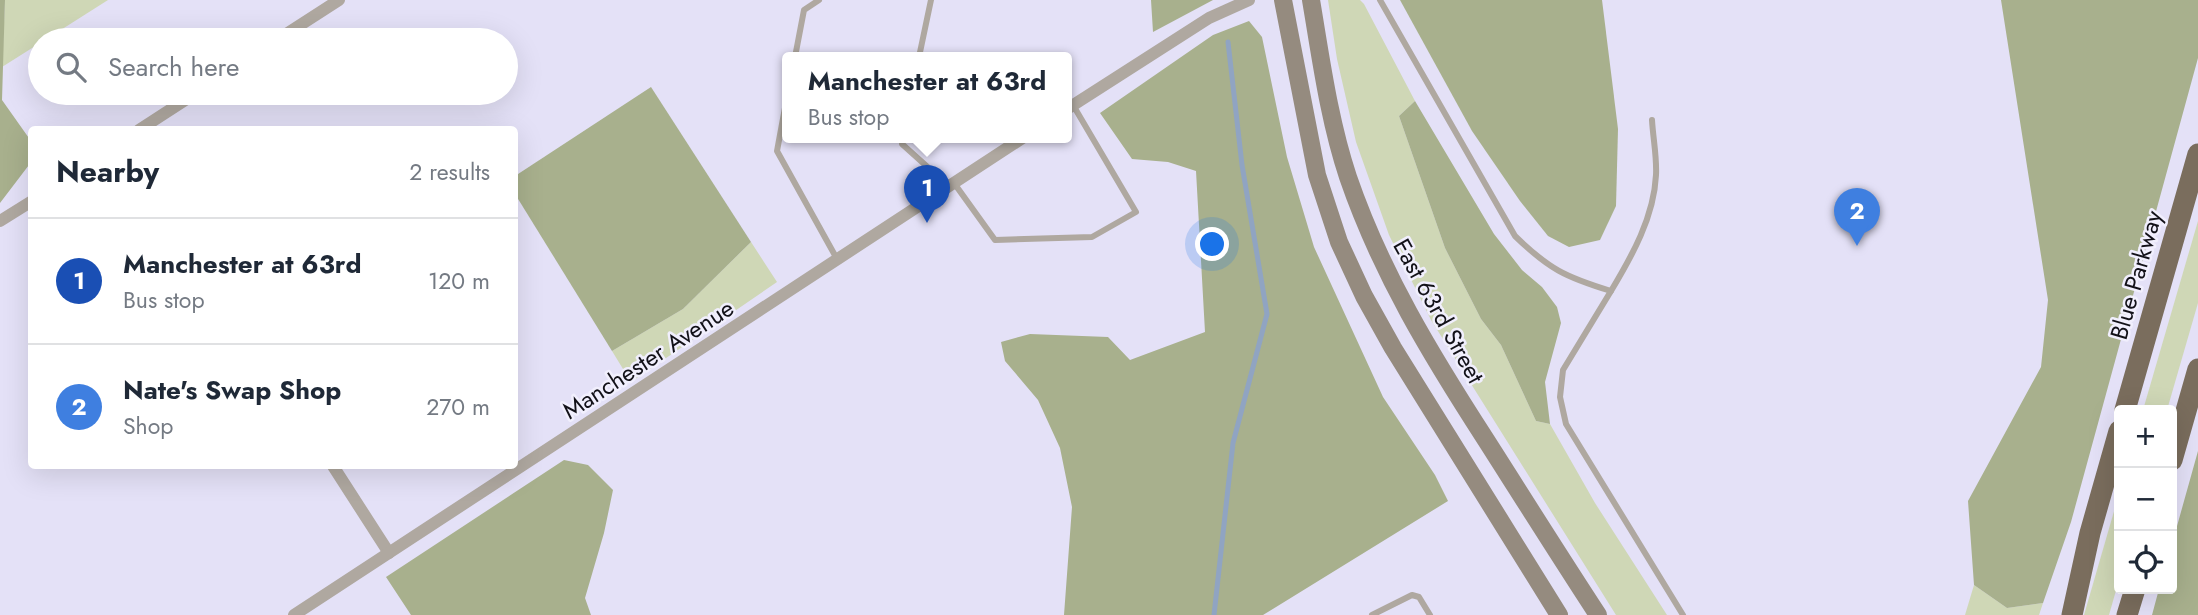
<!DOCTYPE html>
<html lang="en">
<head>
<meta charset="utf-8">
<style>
  :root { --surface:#fff; --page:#f2f2f3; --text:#1f2937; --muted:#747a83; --line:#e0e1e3; --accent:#536ae0 }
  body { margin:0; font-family:Jost,sans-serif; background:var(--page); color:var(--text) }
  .controls { position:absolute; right:21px; bottom:21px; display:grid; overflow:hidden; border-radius:7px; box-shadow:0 7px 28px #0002 }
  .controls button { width:63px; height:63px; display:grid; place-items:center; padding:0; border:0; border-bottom:2px solid var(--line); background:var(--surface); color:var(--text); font:35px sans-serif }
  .you { position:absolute; left:1213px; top:245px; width:24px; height:24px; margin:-18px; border:5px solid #fff; border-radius:50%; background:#1a73e8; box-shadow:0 0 0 10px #1a73e833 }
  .badge { display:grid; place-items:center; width:46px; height:46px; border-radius:50%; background:var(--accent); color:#fff; font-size:23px; font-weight:700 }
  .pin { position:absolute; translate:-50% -58px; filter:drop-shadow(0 2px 4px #0008) }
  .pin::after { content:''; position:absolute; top:37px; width:24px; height:21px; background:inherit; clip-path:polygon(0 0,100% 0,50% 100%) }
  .popup { position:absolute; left:782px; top:52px; width:290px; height:91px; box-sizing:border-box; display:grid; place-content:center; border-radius:7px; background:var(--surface); filter:drop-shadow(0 2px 5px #0005); font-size:23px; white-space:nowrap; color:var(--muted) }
  .popup b { font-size:26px; color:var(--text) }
  .popup::after { content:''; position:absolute; left:50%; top:100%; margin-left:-14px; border:14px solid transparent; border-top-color:var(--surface) }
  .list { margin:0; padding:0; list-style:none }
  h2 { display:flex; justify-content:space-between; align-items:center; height:91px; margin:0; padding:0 28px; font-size:30px }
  h2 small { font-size:23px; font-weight:400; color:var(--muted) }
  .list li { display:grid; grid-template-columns:46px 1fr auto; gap:21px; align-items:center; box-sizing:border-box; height:126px; padding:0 28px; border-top:2px solid var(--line) }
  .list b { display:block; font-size:26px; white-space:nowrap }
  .list p { margin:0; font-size:23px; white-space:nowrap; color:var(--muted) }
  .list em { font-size:23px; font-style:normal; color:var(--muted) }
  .icon { flex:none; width:38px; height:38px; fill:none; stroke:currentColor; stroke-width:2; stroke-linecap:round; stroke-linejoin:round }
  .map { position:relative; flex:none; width:2198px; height:615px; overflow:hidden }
  .search { position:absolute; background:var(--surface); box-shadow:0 7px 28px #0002; left:28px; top:28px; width:490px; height:77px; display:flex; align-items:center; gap:18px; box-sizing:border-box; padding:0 24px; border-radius:38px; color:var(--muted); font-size:26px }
  .panel { position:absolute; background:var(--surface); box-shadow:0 7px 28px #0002; left:28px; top:126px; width:490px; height:343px; border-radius:7px }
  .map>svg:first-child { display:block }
  .green { fill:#cfd7b6 }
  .forest { fill:#a8b08d }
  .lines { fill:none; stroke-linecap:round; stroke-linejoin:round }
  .stream { stroke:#90a4c2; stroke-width:5 }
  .service { stroke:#afa8a0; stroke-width:6 }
  .minor { stroke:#afa8a0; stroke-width:12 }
  .secondary { stroke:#958b7f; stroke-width:18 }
  .trunk { stroke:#7a6d5d; stroke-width:21 }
  .labels { text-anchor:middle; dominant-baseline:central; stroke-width:5; stroke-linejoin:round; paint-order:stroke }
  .street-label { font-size:24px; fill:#121118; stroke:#f1effd }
</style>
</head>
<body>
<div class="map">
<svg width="2198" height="615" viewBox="0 0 2198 615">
  <rect width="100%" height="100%" fill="#e4e1f7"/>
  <!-- green -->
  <g class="green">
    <polygon points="5,0 108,0 45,40 40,40 40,43 2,67"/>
    <polygon points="1328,0 1360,0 1364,4 1415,101 1399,116 1445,248 1481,319 1501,345 1536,421 1550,424 1595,503 1667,615 1616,615 1431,320 1389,235 1356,142 1337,59"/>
    <polygon points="2198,221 2198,303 2167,410 2143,410"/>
    <polygon points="751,242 777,282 631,382 612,351 683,309"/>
    <polygon points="2119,494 2119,580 2109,615 2084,615"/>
    <polygon points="1974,585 2007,608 2043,603 2039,615 1965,615"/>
  </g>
  <!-- forest -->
  <g class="forest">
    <polygon points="0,0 5,0 2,100 31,141 32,161 0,203"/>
    <polygon points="1151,0 1213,0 1153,32"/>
    <polygon points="1400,0 1602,0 1618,129 1616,206 1600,240 1569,247 1548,236 1520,201 1472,131"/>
    <polygon points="2001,0 2198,0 2198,58 2071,522 2043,603 2007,608 1974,585 1968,501 2041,367 2048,300"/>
    <polygon points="1249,21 1262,37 1287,157 1314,247 1383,397 1435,475 1448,501 1263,615 1064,615 1072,507 1060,448 1038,400 1005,361 1001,342 1030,334 1108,337 1130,360 1205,332 1196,171 1168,162 1132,159 1100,113 1213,35"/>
    <polygon points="651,87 751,242 683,309 612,351 515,194 515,176"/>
    <polygon points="1415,101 1494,234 1522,270 1542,287 1557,307 1561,323 1545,382 1550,424 1536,421 1501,345 1481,319 1445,248 1399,116"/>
    <polygon points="2198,451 2198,615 2152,615 2159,589 2172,589 2172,544"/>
    <polygon points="564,460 588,465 613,490 604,533 585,598 591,615 411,615 386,577"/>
  </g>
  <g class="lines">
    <!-- stream -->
    <polyline class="stream" points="1214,615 1233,443 1267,314 1242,165 1228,42"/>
    <!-- service -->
    <g class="service">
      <path d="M 1380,0 L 1515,236 C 1549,269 1565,277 1611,291 L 1563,370 L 1560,397 L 1566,424 L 1683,615"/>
      <polyline points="795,57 804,10 819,0"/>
      <polyline points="919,57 931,0"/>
      <polyline points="787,97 777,151 837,259"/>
      <polyline points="903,137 902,144 932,171 943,190"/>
      <polyline points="954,183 995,240 1092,237 1136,212 1073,105"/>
      <path d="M 1611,291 C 1632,256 1654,217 1656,175 C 1657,157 1653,138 1652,120"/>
      <polyline points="1372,615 1412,595 1419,597 1430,615"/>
    </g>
    <!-- minor -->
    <g class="minor">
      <polyline points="277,40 339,0"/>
      <polyline points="1067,109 1209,18 1249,0"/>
      <polyline points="139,130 196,93"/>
      <polyline points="0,221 32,201"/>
      <polyline points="333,466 389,553"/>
      <polyline points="294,615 1024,137"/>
    </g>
    <!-- secondary -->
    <g class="secondary">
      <polyline points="1283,0 1317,175 1339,242 1364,296 1393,348 1559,615"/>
      <path d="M 1311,0 C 1321,59 1329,120 1348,177 C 1381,273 1431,355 1486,440 C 1523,498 1560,557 1598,615"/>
    </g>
    <!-- trunk -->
    <g class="trunk">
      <polyline points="2125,410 2198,154"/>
      <polyline points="2172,460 2198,369"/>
      <polyline points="2072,615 2090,533 2119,431"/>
      <polyline points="2127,615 2135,589"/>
    </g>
  </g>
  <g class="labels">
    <!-- street labels -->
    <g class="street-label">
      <text transform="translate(2136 275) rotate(-74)">Blue Parkway</text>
      <text transform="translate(1439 311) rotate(61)">East 63rd Street</text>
      <text transform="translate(648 359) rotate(-33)">Manchester Avenue</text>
    </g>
  </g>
</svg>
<div class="controls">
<button>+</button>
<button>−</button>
<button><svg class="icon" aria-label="locate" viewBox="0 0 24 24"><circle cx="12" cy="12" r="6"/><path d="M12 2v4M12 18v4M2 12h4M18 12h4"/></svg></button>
</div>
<div class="you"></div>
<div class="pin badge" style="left:927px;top:223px;background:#1a4fb4">1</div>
<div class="popup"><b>Manchester at 63rd</b>Bus stop</div>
<div class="pin badge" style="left:1857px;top:246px;background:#3f7fe0">2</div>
<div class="search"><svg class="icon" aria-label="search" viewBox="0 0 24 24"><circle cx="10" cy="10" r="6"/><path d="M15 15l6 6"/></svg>Search here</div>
<section class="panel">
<h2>Nearby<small>2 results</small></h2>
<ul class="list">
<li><span class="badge" style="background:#1a4fb4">1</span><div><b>Manchester at 63rd</b><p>Bus stop</p></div><em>120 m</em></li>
<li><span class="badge" style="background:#3f7fe0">2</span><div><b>Nate's Swap Shop</b><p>Shop</p></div><em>270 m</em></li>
</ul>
</section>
</div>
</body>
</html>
